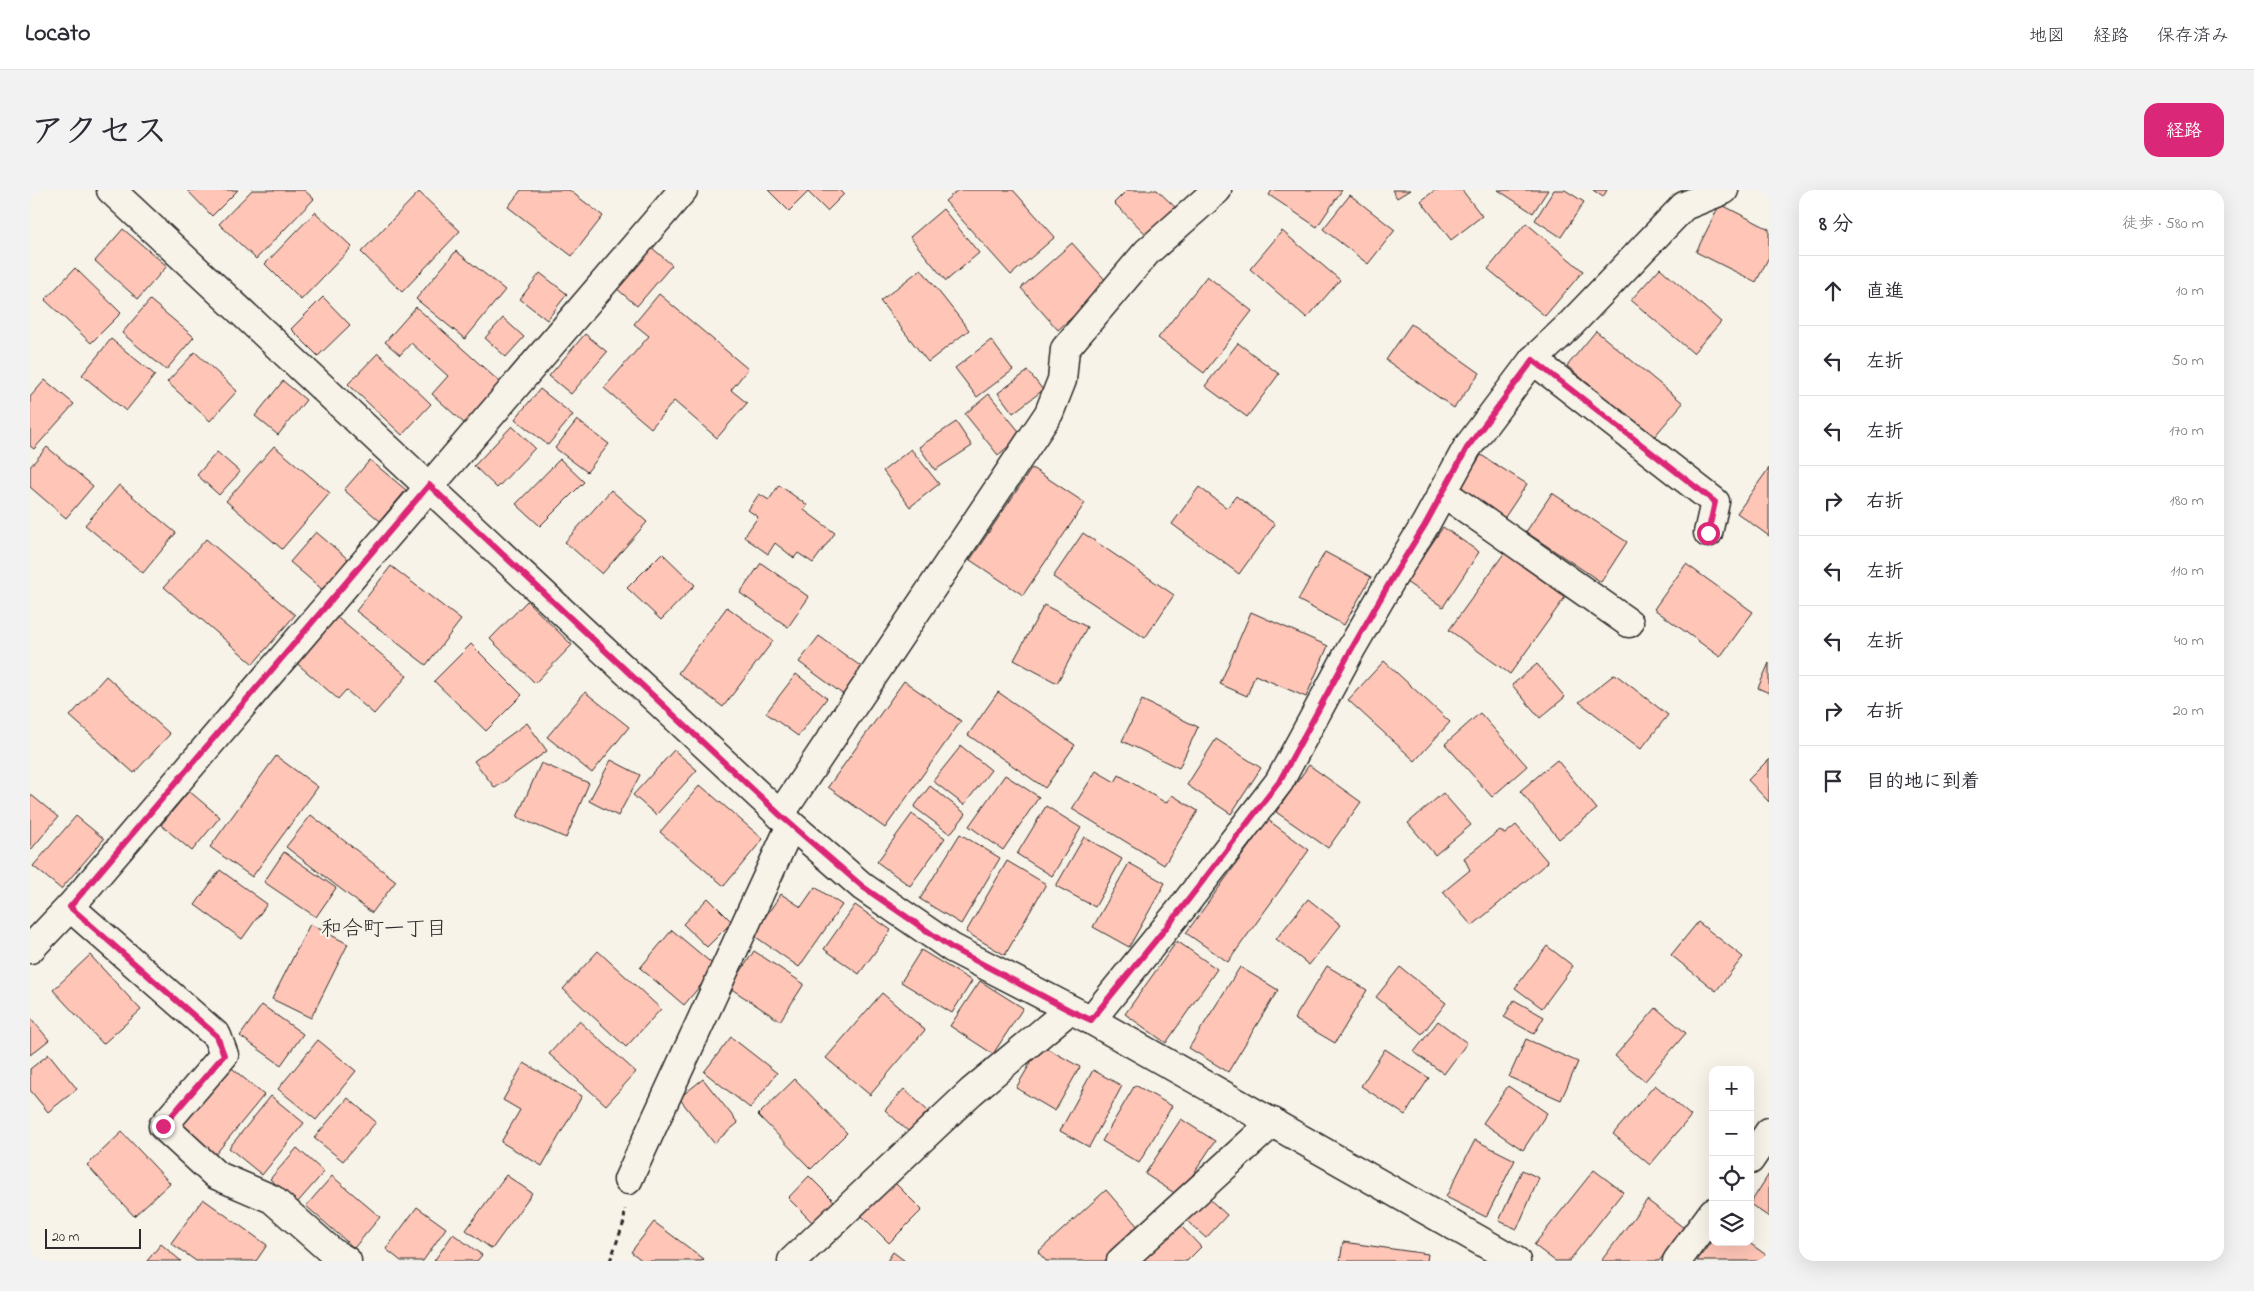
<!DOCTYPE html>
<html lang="ja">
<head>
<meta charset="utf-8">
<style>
  :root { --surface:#fff; --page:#f2f2f3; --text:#2b2b33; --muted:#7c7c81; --line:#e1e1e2; --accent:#db2777 }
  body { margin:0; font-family:"Indie Flower","Klee One",sans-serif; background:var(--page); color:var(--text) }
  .controls { position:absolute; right:15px; bottom:15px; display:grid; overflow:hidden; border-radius:10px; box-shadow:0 5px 20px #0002 }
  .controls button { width:45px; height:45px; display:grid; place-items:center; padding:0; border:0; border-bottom:1px solid var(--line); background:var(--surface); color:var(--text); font:25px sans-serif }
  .scale { position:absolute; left:15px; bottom:12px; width:96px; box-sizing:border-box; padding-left:5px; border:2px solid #2b2b2b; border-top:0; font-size:14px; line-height:18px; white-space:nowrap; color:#2b2b2b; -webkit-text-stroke:4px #f7f3e8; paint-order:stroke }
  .stop { position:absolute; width:15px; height:15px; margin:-11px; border:4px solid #db2777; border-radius:50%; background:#fff }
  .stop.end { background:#db2777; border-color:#fff; box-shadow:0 1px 5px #0008 }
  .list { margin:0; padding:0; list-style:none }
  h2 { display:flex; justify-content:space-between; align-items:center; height:65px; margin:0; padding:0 20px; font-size:21px }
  h2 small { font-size:16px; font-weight:400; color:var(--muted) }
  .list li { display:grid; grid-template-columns:32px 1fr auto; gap:15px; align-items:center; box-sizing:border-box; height:70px; padding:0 20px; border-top:1px solid var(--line) }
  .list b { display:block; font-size:19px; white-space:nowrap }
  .list em { font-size:16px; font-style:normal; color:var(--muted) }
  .icon { flex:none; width:28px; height:28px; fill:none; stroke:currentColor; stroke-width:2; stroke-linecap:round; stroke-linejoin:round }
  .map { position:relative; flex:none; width:1739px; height:1071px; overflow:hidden; border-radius:15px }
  header { display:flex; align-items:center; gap:30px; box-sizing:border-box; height:70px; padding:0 25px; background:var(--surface); border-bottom:1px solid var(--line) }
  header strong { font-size:24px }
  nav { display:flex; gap:28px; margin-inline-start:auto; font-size:18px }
  .intro { display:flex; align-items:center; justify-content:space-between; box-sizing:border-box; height:120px; padding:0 30px }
  h1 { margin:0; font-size:35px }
  .button { padding:12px 22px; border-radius:15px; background:var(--accent); color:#fff; font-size:18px; font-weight:700 }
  main { display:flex; gap:30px; padding:0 30px }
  aside { flex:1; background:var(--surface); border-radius:15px; box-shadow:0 5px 20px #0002 }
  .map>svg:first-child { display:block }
  .building { fill:#ffc5b6; stroke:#2b2b2b }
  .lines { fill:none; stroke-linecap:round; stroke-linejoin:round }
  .minor-casing { stroke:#2b2b2b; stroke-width:31 }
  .path { stroke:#2b2b2b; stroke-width:3; stroke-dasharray:5 4; stroke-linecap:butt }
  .minor { stroke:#f7f3e8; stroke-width:28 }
  .route { stroke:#db2777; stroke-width:6 }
  .labels { text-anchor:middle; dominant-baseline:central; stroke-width:4.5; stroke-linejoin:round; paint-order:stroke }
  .neighbourhood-label { font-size:21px; fill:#2b2b2b; stroke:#f7f3e8 }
</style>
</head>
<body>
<header>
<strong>Locato</strong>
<nav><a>地図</a><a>経路</a><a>保存済み</a></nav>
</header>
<div class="intro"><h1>アクセス</h1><a class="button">経路</a></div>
<main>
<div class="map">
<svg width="1739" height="1071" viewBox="0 0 1739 1071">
  <rect width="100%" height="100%" fill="#f7f3e8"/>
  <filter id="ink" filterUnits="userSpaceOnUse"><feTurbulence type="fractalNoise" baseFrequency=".02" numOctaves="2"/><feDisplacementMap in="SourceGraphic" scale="10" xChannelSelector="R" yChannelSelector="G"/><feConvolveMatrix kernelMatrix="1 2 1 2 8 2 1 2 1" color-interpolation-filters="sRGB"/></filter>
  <g filter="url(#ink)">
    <!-- building -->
    <g class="building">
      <polygon points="157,0 208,0 182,26"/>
      <polygon points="222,0 274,0 284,9 226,69 189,34"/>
      <polygon points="491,0 539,0 573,26 542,66 478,17"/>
      <polygon points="738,0 810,0 814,4 797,21 778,2 759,21"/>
      <polygon points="928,0 983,0 1025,47 981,85 915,11"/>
      <polygon points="1097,0 1127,0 1145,17 1118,46 1084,13"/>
      <polygon points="1242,0 1312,0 1287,37 1239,5"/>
      <polygon points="1362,0 1380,0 1367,8"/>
      <polygon points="1405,0 1432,0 1452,26 1421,50 1391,11"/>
      <polygon points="1468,0 1518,0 1503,23"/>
      <polygon points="1524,0 1535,0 1554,12 1531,47 1505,30"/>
      <polygon points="1563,0 1577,0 1573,7"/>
      <polygon points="389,2 430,41 372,102 331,62"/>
      <polygon points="1320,5 1365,40 1338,74 1293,39"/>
      <polygon points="1690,14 1739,39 1739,67 1726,92 1666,62"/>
      <polygon points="913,19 949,63 916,91 880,47"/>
      <polygon points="285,22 322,57 271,110 235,74"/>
      <polygon points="1496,33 1553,81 1515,126 1458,79"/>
      <polygon points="93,39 137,76 108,109 65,71"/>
      <polygon points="1252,41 1310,90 1277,128 1220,79"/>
      <polygon points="1042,53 1079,94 1028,140 991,98"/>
      <polygon points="621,57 642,75 607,116 586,98"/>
      <polygon points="426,61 475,100 435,149 386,109"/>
      <polygon points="45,78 91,123 61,153 15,110"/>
      <polygon points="1630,78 1691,132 1663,163 1601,110"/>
      <polygon points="891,79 939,140 898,172 850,111"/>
      <polygon points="510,83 537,104 517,130 490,109"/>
      <polygon points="1177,86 1222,121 1174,183 1128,148"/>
      <polygon points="629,104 718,179 701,200 717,213 687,248 644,211 621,238 574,198 619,146 604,134"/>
      <polygon points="293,107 320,135 288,166 261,139"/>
      <polygon points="120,110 164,147 136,180 92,143"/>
      <polygon points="386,117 472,194 436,235 402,204 418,186 381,153 370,165 355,152"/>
      <polygon points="473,128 494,147 476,167 455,148"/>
      <polygon points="1381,134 1450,183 1424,218 1356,170"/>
      <polygon points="1566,141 1653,213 1623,248 1537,176"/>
      <polygon points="555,144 577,162 541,204 519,186"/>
      <polygon points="81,149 125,185 96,221 52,185"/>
      <polygon points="961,150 983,180 947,207 925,178"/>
      <polygon points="1208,153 1249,184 1217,227 1175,196"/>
      <polygon points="165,162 207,201 180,231 137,192"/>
      <polygon points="348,163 401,214 372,245 318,194"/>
      <polygon points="998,181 1013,200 983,223 968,203"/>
      <polygon points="15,190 44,214 4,259 0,256 0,207"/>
      <polygon points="253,191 276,210 248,245 225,226"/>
      <polygon points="510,199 543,225 518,255 485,229"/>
      <polygon points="959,204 992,245 968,265 935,224"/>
      <polygon points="547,230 579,254 557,282 525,258"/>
      <polygon points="926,232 942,256 905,280 889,257"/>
      <polygon points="482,236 505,258 467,298 444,276"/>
      <polygon points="244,256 300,303 252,359 196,311"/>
      <polygon points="17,257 63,296 36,328 0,297 0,277"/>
      <polygon points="881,259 909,294 880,317 853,281"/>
      <polygon points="187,262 210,282 189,305 167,285"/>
      <polygon points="1451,265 1497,294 1473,330 1428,302"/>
      <polygon points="530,269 554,292 510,336 486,314"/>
      <polygon points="340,270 376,300 350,331 314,300"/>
      <polygon points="1002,278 1055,313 993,405 940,370"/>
      <polygon points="1739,278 1739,346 1707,323"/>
      <polygon points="89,295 146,343 113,383 55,335"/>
      <polygon points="749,295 777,315 774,320 805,343 783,373 768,363 764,368 745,353 738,364 714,347 728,327 718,320 729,304 739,310"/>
      <polygon points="1169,297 1197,318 1206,306 1245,334 1209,384 1142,334"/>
      <polygon points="581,300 617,332 572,384 535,352"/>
      <polygon points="1522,303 1597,352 1571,392 1496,342"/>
      <polygon points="1413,337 1449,362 1413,417 1376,392"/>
      <polygon points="286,342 319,370 293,400 260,372"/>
      <polygon points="1053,343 1144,405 1115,448 1023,387"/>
      <polygon points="176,349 265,425 223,474 134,397"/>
      <polygon points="1295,362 1341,387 1314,435 1268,410"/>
      <polygon points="1475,362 1536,406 1480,484 1419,440"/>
      <polygon points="632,363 665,395 631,430 597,398"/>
      <polygon points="731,373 779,407 758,437 710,403"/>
      <polygon points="1656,374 1723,422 1690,467 1624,419"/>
      <polygon points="361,376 431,430 396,475 326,421"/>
      <polygon points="497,411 542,455 505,493 460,449"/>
      <polygon points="1014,415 1057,437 1027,493 984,470"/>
      <polygon points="697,417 743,451 693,517 648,483"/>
      <polygon points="1221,422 1298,456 1276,507 1225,485 1217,506 1190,494"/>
      <polygon points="303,424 377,486 344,524 316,500 308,509 263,470"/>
      <polygon points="789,446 833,478 814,505 769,472"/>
      <polygon points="441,454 492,505 456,541 404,491"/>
      <polygon points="1354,471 1420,532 1385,571 1318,510"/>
      <polygon points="1739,473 1739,503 1728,498"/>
      <polygon points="1507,474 1535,507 1510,528 1482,495"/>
      <polygon points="766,484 797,508 768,546 736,523"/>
      <polygon points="1585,484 1638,525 1611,559 1549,512"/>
      <polygon points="76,486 140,544 104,583 40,526"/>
      <polygon points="874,491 931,531 855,638 798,597"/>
      <polygon points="555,502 599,537 562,583 517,547"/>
      <polygon points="968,502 1045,555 1015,598 938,545"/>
      <polygon points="1112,510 1168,537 1149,578 1092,551"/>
      <polygon points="1450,523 1497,576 1462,607 1415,554"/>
      <polygon points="497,533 517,561 465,598 444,571"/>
      <polygon points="1186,549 1231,578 1201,624 1157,595"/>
      <polygon points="931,556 961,580 934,615 903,591"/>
      <polygon points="644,560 667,580 626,625 603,605"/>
      <polygon points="246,566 288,597 222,687 180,657"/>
      <polygon points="1739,569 1739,612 1718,590"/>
      <polygon points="581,570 610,585 588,626 559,611"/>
      <polygon points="1527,570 1567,619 1529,649 1490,601"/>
      <polygon points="511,573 559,593 536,648 487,627"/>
      <polygon points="1279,575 1331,612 1298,658 1246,622"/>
      <polygon points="1066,581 1085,592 1089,585 1136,613 1142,605 1168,621 1134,675 1042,619"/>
      <polygon points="975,585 1009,607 973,660 939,636"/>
      <polygon points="670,595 733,649 694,696 630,642"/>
      <polygon points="900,596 936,624 920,644 884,617"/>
      <polygon points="159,601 190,627 162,661 131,635"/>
      <polygon points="1413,603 1441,635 1405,665 1378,633"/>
      <polygon points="0,604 28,627 0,661"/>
      <polygon points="1016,616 1051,638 1022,686 987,664"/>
      <polygon points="882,624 915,648 880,696 847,672"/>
      <polygon points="281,625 366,691 342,723 256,657"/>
      <polygon points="46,626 74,649 31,699 3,676"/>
      <polygon points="1238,630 1279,660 1198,772 1156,743"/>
      <polygon points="1486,635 1518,672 1442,736 1413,702 1440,680 1434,668 1470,640 1475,644"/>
      <polygon points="930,644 970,668 931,734 890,709"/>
      <polygon points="1054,647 1092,669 1065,717 1026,696"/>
      <polygon points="254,662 306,698 286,727 234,692"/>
      <polygon points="977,671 1016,694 975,765 936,742"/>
      <polygon points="1099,673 1135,693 1099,757 1063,737"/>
      <polygon points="190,680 237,714 212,749 165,715"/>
      <polygon points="785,697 812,715 769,777 723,745 751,704 771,717"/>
      <polygon points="678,708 702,732 677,757 653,734"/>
      <polygon points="1278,709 1311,735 1279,775 1246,749"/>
      <polygon points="825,715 861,740 829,784 794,759"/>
      <polygon points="1668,732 1713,767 1686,801 1641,765"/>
      <polygon points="280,734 318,754 281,828 242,809"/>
      <polygon points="642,740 686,777 654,815 610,778"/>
      <polygon points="1147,751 1187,779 1136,853 1095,824"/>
      <polygon points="1517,756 1543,776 1512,818 1485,798"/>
      <polygon points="891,760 942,791 922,823 871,792"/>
      <polygon points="568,761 631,819 596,857 533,799"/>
      <polygon points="724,761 774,794 750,831 700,798"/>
      <polygon points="60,765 111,820 73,854 23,800"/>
      <polygon points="1297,776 1337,800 1305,853 1264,829"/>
      <polygon points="1210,777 1248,800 1198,882 1159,858"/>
      <polygon points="1370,777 1416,813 1392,844 1346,807"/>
      <polygon points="950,791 993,818 963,864 920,836"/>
      <polygon points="852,803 895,840 840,905 796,868"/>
      <polygon points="1484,810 1514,827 1504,844 1474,827"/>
      <polygon points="232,815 273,844 251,875 210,846"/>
      <polygon points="1626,818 1656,843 1615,891 1585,866"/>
      <polygon points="0,827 19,850 0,865"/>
      <polygon points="549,831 606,882 576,915 519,864"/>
      <polygon points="1408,831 1437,853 1414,884 1384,862"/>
      <polygon points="701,847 747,883 720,918 674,882"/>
      <polygon points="1496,849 1548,872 1531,910 1479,887"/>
      <polygon points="288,850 326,881 286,930 248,899"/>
      <polygon points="1011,855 1050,877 1025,921 986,898"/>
      <polygon points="1355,859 1399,888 1375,925 1331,896"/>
      <polygon points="19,864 47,899 18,922 0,900 0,879"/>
      <polygon points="494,873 552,906 512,976 471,952 490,920 473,910"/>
      <polygon points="197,874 234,905 184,966 147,936"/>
      <polygon points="1063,880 1092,896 1059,957 1030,941"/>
      <polygon points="673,889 708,933 684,953 649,908"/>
      <polygon points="765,889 817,943 781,979 728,925"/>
      <polygon points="1105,895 1142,916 1109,973 1072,951"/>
      <polygon points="1625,895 1661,926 1620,975 1583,944"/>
      <polygon points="1478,896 1517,923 1493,960 1453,933"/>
      <polygon points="874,899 898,921 879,942 855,920"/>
      <polygon points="241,906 274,933 232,985 199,958"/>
      <polygon points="318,908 346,932 313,971 284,948"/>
      <polygon points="1151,929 1185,951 1149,1006 1115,984"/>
      <polygon points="92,942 140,993 104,1026 57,975"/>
      <polygon points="1445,950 1485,970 1456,1027 1416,1007"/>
      <polygon points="267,958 294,982 267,1013 240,989"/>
      <polygon points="1492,980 1509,988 1487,1039 1469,1031"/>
      <polygon points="1564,980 1593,1002 1539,1071 1525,1071 1504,1055"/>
      <polygon points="1739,984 1739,1027 1720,1014"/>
      <polygon points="476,985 502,1003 462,1059 436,1040"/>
      <polygon points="302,986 350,1027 324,1058 276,1016"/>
      <polygon points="779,986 804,1011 783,1033 758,1008"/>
      <polygon points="864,992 892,1020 859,1053 831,1025"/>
      <polygon points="1076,1000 1110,1039 1074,1071 1016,1071 1008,1062"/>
      <polygon points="1178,1008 1197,1025 1176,1048 1157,1031"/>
      <polygon points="173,1009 237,1055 226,1071 166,1071 141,1053"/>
      <polygon points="1617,1010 1654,1038 1629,1071 1571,1071"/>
      <polygon points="387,1017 416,1038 393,1071 371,1071 356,1059"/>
      <polygon points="624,1032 674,1069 672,1071 613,1071 601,1062"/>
      <polygon points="1150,1035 1171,1057 1157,1071 1111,1071"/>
      <polygon points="423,1044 452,1065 447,1071 404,1071"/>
      <polygon points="1683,1049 1683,1052 1718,1052 1739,1067 1739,1071 1667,1071"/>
      <polygon points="1313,1052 1398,1064 1397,1071 1310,1071"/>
      <polygon points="131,1054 151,1071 117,1071"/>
      <polygon points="863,1062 875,1071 857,1071"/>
    </g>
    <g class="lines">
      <!-- minor casing -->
      <g class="minor-casing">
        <g id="minor">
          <polyline points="81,0 750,625 833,697 922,758 1061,830 1486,1071"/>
          <polyline points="1503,170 1685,312 1678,343"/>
          <polyline points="1414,303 1599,433"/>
          <polyline points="750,625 1019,223 1032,190 1035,159 1117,62 1187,0"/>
          <polyline points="40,717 187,846 194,865 133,936 186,985 242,1009 302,1062 317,1071"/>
          <polyline points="0,759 40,717 653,0"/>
          <polyline points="1061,830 1152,718 1249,592 1321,459 1364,385 1395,335 1437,258 1503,170 1540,135 1654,16 1694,0"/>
          <polyline points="1720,970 1739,942"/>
          <polyline points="598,990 761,635"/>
          <polyline points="762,1071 941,902 1039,820"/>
          <polyline points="1091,1071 1243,932"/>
          <polyline points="1647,1071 1683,1022"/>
        </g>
      </g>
      <!-- path -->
      <polyline class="path" points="580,1071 594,1032 595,1019"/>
      <!-- minor -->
      <use href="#minor" class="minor"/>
    </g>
  </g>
  <g class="lines" filter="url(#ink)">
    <!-- route -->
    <polyline class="route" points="133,936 194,865 187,846 40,717 399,295 750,625 833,697 922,758 1039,820 1061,830 1152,718 1249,592 1321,460 1364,385 1395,335 1437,258 1503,170 1685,312 1678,343"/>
  </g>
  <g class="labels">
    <!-- neighbourhood labels -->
    <g class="neighbourhood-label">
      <text x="354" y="740">和合町一丁目</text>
    </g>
  </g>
</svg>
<div class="controls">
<button>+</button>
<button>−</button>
<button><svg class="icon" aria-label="locate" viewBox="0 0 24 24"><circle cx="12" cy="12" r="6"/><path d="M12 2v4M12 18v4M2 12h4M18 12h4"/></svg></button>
<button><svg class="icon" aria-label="layers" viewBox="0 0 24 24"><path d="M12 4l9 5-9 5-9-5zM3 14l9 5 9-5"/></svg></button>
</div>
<div class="scale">20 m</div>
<div class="stop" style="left:1678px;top:343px"></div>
<div class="stop end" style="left:133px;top:936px"></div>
</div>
<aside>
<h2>8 分<small>徒歩 · 580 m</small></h2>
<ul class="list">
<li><svg class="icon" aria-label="ahead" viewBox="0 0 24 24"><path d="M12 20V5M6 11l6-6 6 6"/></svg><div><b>直進</b></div><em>10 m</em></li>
<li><svg class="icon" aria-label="left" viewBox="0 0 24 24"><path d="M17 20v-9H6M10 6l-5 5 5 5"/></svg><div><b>左折</b></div><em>50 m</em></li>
<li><svg class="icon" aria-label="left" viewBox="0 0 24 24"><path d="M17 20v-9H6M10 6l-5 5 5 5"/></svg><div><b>左折</b></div><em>170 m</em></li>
<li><svg class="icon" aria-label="right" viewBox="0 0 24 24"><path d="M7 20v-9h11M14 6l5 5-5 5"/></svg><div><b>右折</b></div><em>180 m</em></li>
<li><svg class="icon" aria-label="left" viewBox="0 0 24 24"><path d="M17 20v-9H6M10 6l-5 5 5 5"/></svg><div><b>左折</b></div><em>110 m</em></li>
<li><svg class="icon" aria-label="left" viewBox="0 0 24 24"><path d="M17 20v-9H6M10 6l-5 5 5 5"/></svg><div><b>左折</b></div><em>40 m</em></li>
<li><svg class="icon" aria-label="right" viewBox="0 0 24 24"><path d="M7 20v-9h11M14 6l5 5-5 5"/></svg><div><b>右折</b></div><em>20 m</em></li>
<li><svg class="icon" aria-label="arrive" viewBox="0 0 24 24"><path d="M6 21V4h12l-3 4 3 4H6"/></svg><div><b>目的地に到着</b></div></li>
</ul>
</aside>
</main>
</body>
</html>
